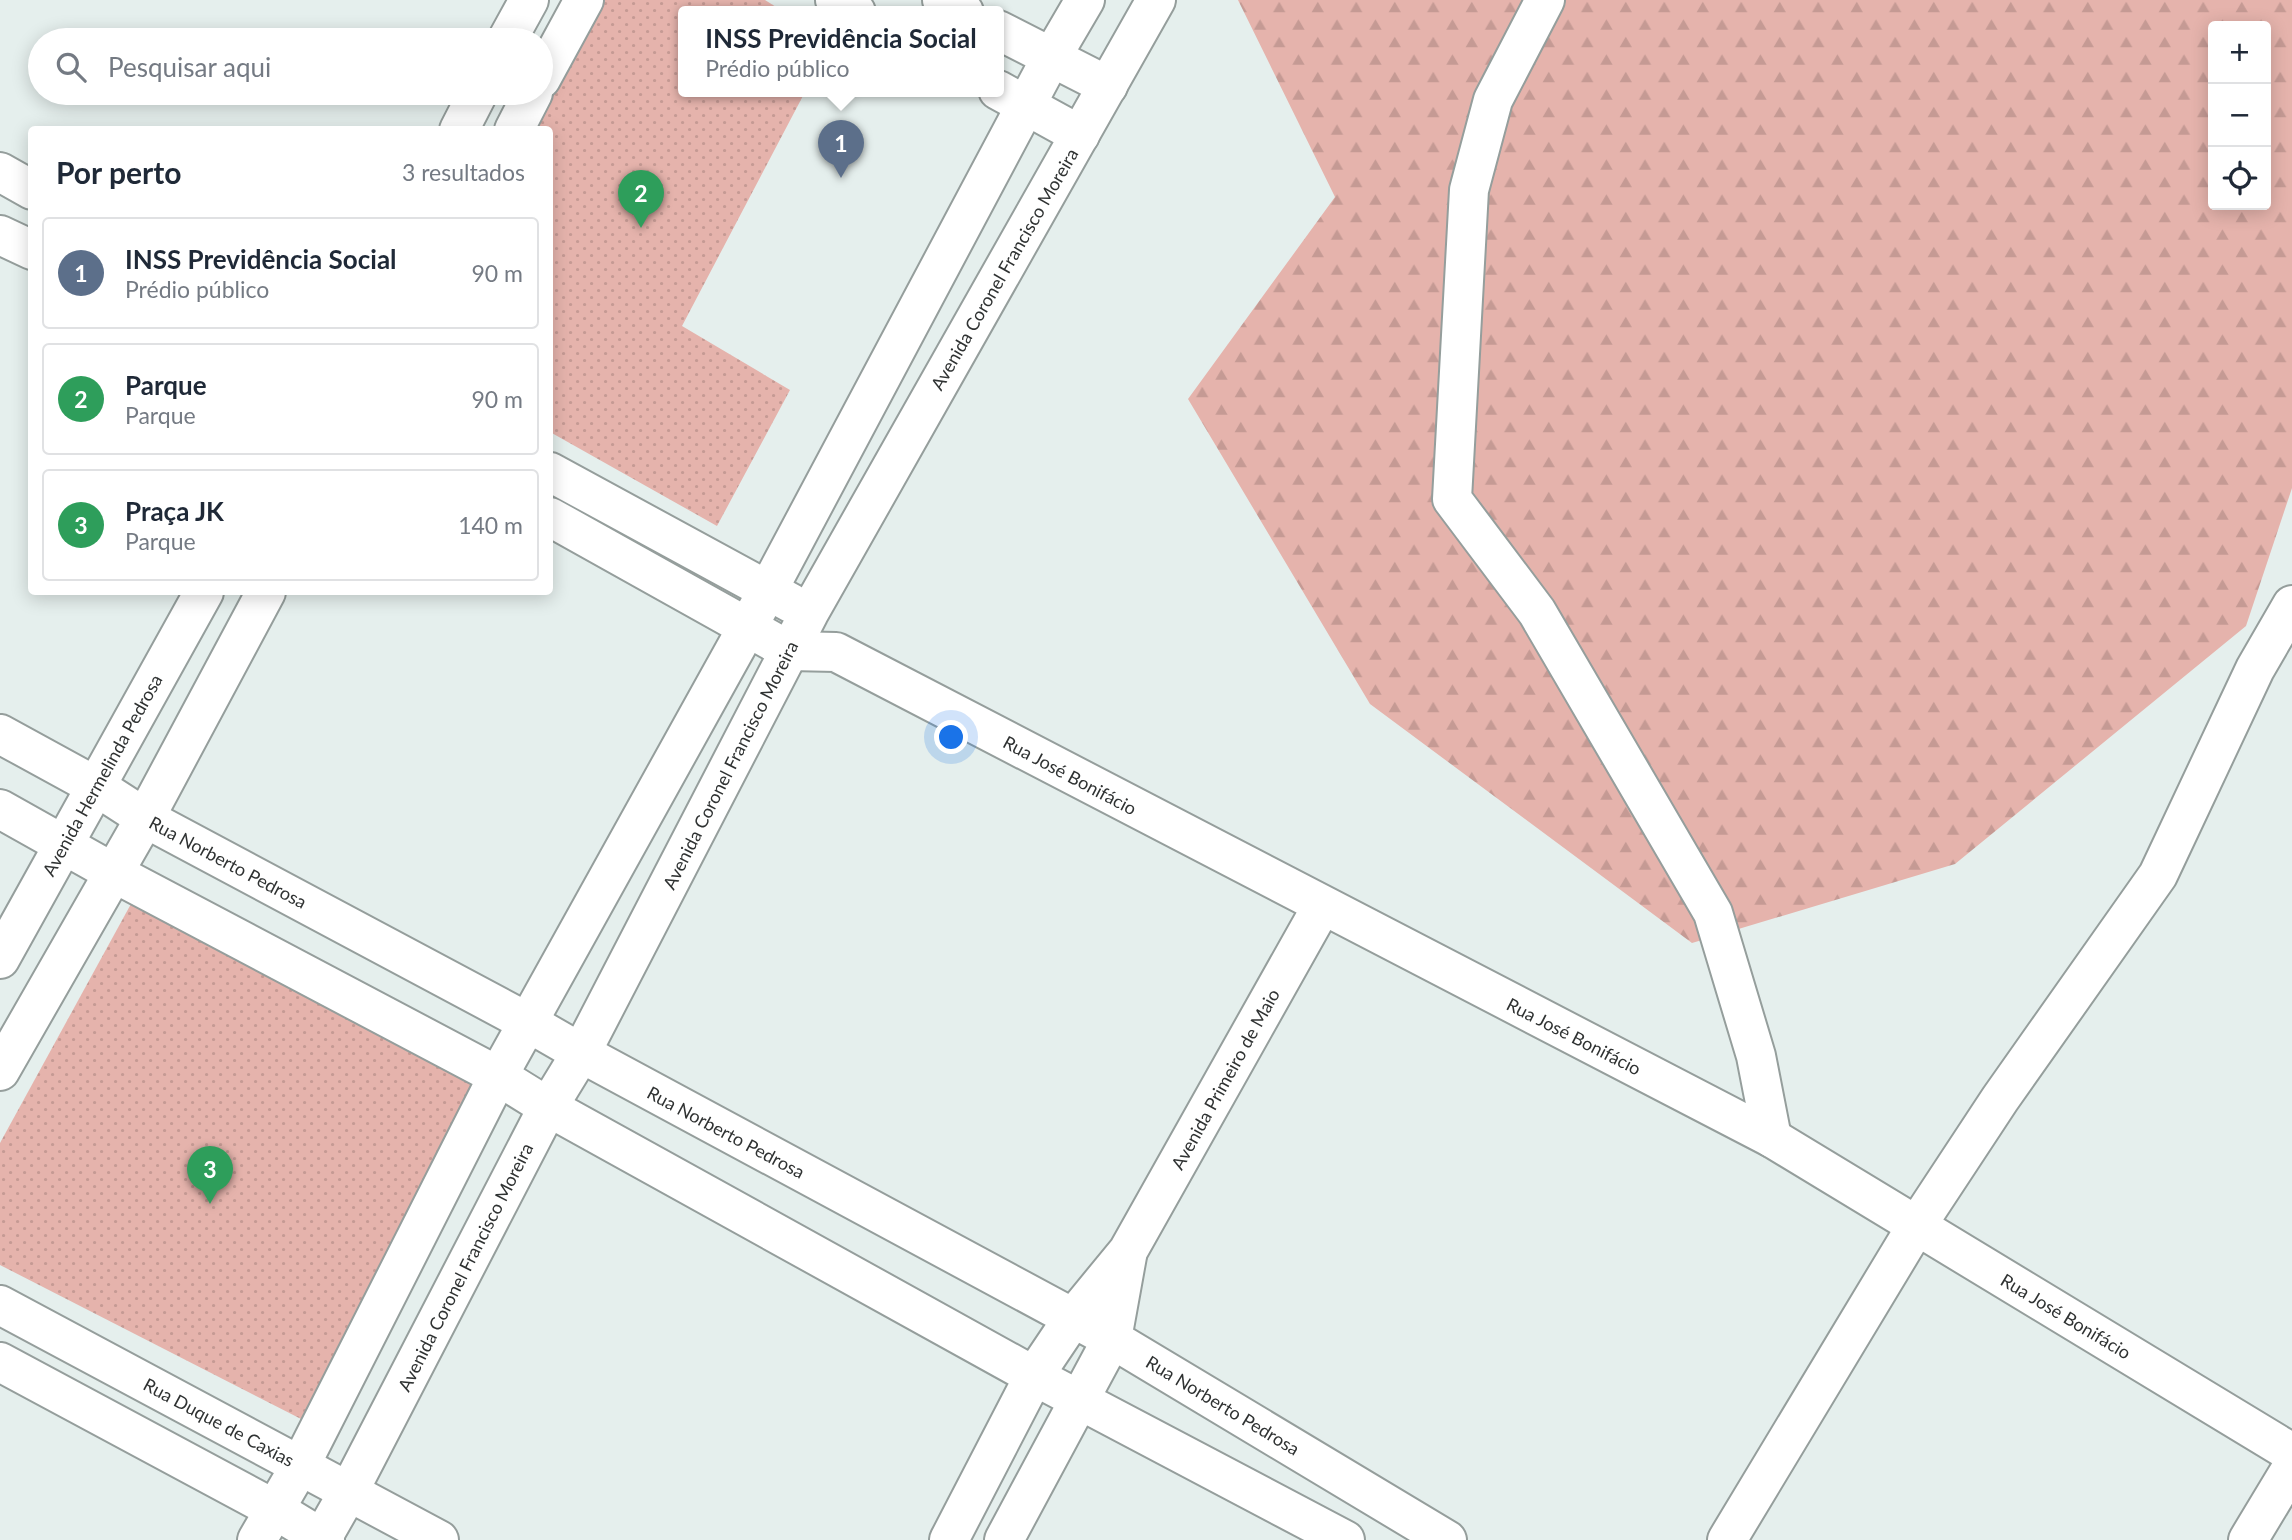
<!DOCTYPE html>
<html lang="pt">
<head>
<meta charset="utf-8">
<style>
  :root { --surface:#fff; --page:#f6f6f7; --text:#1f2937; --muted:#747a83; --line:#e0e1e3; --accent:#1a73e8 }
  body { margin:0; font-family:Lato,sans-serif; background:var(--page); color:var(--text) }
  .controls { position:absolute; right:21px; top:21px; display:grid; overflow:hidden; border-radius:7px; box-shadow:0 4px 18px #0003 }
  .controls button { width:63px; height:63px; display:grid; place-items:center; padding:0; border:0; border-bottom:2px solid var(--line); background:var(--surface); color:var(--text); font:35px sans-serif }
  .you { position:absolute; left:952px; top:738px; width:24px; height:24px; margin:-18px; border:5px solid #fff; border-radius:50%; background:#1a73e8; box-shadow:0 0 0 10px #1a73e833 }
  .badge { display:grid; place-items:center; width:46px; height:46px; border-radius:50%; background:var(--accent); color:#fff; font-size:23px; font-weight:700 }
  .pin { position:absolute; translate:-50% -58px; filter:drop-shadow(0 2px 4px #0008) }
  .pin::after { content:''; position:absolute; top:37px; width:24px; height:21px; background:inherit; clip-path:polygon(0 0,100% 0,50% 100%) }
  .popup { position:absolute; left:678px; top:6px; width:326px; height:91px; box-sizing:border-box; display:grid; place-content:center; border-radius:7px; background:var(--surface); filter:drop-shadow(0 2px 5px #0005); font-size:23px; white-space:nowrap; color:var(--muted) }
  .popup b { font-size:26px; color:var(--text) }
  .popup::after { content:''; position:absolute; left:50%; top:100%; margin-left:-14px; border:14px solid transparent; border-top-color:var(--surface) }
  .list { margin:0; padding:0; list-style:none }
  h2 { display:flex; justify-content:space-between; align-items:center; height:91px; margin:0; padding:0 28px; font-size:30px }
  h2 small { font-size:23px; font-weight:400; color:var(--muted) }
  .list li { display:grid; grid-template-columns:46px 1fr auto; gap:21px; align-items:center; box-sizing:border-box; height:112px; margin:0 14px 14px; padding:0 14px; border:2px solid var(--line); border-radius:7px }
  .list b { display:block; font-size:26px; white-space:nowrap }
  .list p { margin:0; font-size:23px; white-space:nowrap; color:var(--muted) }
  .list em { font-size:23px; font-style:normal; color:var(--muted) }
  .icon { flex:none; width:38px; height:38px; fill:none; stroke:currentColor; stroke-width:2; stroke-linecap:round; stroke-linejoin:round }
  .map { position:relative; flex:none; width:2292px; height:1540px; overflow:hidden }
  .search { position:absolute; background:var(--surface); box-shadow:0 4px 18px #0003; left:28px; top:28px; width:525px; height:77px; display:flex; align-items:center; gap:18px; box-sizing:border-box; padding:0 24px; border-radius:38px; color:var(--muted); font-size:26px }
  .panel { position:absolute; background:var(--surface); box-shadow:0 4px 18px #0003; left:28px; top:126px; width:525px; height:469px; border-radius:7px }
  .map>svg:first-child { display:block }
  .forest { fill:url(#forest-firs); fill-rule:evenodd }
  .park { fill:url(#park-dots) }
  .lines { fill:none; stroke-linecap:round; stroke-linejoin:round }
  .minor-casing { stroke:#959e9c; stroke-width:42 }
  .minor { stroke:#fff; stroke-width:38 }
  .labels { text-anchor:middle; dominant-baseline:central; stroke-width:7; stroke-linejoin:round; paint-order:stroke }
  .street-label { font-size:18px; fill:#2f3232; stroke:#fff }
</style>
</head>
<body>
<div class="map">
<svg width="2292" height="1540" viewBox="0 0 2292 1540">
  <defs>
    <pattern id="forest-firs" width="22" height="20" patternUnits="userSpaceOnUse" patternTransform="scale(1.75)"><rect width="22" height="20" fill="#e5b3ac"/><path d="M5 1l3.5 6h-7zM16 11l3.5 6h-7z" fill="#c59a94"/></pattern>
    <pattern id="park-dots" width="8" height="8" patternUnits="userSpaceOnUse" patternTransform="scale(1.75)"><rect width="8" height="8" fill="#e5b3ac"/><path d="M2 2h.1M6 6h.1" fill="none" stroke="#c59a94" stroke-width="1.8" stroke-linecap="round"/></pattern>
  </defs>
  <rect width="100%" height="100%" fill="#e5efed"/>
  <!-- forest -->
  <path class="forest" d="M 1238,0 L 2292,0 L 2292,488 L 2246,626 L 1955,864 L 1692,943 L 1370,704 L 1188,399 L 1335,197 ZM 2213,26 L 2266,26 L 2266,205 L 2213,205 Z"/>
  <!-- park -->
  <g class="park">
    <polygon points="604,0 765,0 784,12 684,12 684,92 805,92 682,326 790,390 717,526 550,432 550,130 533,130"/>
    <polygon points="143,882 496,1061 305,1421 0,1265 0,1143"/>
  </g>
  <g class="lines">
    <!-- minor casing -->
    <g class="minor-casing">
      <g id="minor">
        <polyline points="835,0 856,12"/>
        <polyline points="942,0 964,12"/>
        <polyline points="1545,0 1493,100 1469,190 1452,499 1537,612 1713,913 1756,1056 1772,1138"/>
        <polyline points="998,30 1108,86"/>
        <polyline points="507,40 529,0"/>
        <polyline points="541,79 584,0"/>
        <polyline points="998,90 1080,135"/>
        <polyline points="459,130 478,93"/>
        <polyline points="514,130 533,93"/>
        <polyline points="0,172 32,190"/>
        <polyline points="0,235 32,250"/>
        <polyline points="550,472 791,603"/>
        <polyline points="550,517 790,651 836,652 1772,1138 2292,1453"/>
        <polyline points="0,734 97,787 145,818 529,1023 581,1053 1112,1339 1447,1540"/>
        <polyline points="0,809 114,873 498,1076 548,1107 1034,1376 1345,1540"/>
        <polyline points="0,959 204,592"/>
        <polyline points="0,1071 145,818 266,592"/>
        <polyline points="0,1305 439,1540"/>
        <polyline points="0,1362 274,1509 325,1540"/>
        <polyline points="257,1540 300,1466 498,1076 768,590 1051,58 1085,0"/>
        <polyline points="321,1540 349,1491 548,1107 581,1053 809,613 1156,0"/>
        <polyline points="949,1540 1034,1376 1073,1318 1128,1251 1322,906"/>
        <polyline points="1004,1540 1112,1339 1127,1256"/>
        <polyline points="1727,1540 1917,1225 2000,1099 2158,875 2255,669 2292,605"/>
        <polyline points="2248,1540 2292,1467"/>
      </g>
    </g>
    <!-- minor -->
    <use href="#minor" class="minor"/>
  </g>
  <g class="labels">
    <!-- street labels -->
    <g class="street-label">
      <text transform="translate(1004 269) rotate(-60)">Avenida Coronel Francisco Moreira</text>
      <text transform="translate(730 765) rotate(-63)">Avenida Coronel Francisco Moreira</text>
      <text transform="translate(102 775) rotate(-61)">Avenida Hermelinda Pedrosa</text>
      <text transform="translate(1070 775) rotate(28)">Rua José Bonifácio</text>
      <text transform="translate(228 862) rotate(28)">Rua Norberto Pedrosa</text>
      <text transform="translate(1574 1036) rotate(27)">Rua José Bonifácio</text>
      <text transform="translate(1225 1079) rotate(-61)">Avenida Primeiro de Maio</text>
      <text transform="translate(726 1132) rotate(28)">Rua Norberto Pedrosa</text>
      <text transform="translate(465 1267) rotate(-63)">Avenida Coronel Francisco Moreira</text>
      <text transform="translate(2066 1316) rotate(31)">Rua José Bonifácio</text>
      <text transform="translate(1223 1405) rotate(31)">Rua Norberto Pedrosa</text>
      <text transform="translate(219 1422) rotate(28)">Rua Duque de Caxias</text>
    </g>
  </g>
</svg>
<div class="controls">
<button>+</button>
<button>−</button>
<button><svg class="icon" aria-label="locate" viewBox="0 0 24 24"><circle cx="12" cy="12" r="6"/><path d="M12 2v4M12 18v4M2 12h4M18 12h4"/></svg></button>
</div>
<div class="you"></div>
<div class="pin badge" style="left:841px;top:178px;background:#5c6f8a">1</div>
<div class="popup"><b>INSS Previdência Social</b>Prédio público</div>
<div class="pin badge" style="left:641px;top:228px;background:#2e9e5b">2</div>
<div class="pin badge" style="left:210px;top:1204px;background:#2e9e5b">3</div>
<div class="search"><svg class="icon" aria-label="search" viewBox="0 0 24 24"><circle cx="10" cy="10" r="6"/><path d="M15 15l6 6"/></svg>Pesquisar aqui</div>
<section class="panel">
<h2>Por perto<small>3 resultados</small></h2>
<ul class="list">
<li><span class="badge" style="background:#5c6f8a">1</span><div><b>INSS Previdência Social</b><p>Prédio público</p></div><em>90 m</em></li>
<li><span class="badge" style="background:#2e9e5b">2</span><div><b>Parque</b><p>Parque</p></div><em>90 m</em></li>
<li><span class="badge" style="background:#2e9e5b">3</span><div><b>Praça JK</b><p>Parque</p></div><em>140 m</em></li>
</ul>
</section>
</div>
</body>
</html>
